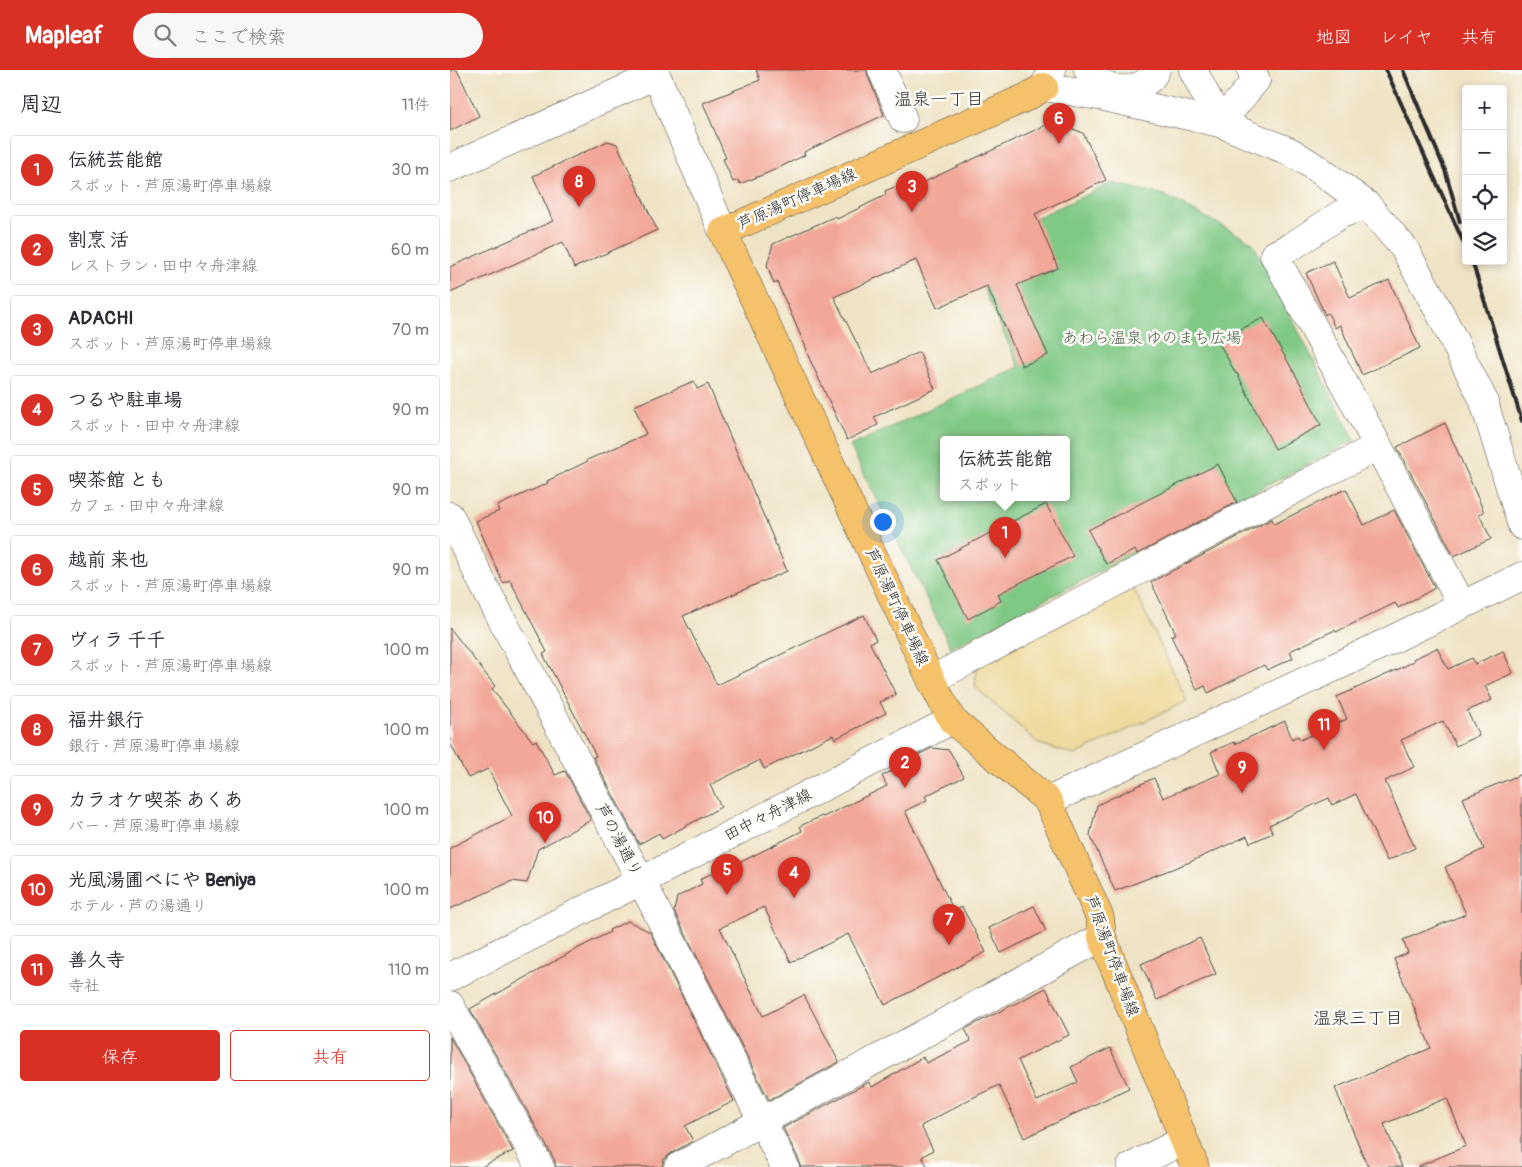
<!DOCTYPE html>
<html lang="ja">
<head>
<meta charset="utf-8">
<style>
  :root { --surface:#fff; --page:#f7f7f7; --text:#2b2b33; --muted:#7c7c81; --line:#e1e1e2; --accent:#d93025 }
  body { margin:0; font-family:Pangolin,"Klee One",sans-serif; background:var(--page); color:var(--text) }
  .controls { position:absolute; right:15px; top:15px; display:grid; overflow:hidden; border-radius:5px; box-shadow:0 2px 8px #0003 }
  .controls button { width:45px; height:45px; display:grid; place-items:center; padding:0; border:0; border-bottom:1px solid var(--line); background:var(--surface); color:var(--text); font:25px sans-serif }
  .you { position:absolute; left:432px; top:451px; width:18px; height:18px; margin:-12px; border:4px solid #fff; border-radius:50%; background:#1a73e8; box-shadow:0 0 0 8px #1a73e833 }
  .badge { display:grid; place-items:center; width:32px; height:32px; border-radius:50%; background:var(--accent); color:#fff; font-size:16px; font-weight:700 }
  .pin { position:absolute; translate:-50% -41px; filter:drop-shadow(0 1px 2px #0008) }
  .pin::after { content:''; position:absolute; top:26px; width:18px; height:15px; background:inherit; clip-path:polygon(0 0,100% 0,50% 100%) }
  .popup { position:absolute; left:490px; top:366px; width:130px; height:65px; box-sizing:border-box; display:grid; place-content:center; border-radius:5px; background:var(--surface); filter:drop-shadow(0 1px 4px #0005); font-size:16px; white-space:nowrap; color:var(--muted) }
  .popup b { font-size:19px; color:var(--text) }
  .popup::after { content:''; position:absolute; left:50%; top:100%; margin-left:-10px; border:10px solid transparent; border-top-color:var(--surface) }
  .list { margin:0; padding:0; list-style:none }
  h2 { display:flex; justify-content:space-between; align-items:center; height:65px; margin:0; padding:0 20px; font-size:21px }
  h2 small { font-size:16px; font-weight:400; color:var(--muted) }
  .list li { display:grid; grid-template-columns:32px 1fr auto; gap:15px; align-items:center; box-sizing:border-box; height:70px; margin:0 10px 10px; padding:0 10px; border:1px solid var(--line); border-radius:5px }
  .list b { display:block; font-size:19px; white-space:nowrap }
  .list p { margin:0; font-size:16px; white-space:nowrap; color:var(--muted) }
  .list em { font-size:16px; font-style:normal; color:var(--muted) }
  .actions { display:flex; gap:10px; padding:15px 20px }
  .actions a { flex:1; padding:11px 0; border:1px solid var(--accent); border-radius:5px; text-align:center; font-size:18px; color:var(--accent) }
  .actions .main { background:var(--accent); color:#fff }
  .icon { flex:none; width:28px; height:28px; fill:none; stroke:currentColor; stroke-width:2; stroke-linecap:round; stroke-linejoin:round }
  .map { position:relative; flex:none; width:1072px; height:1097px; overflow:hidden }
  header { display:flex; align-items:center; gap:30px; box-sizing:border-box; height:70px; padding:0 25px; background:var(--accent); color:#fff }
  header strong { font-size:24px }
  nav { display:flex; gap:28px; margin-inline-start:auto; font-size:18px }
  .search { width:350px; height:45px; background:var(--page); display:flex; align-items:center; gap:12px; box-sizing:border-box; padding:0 18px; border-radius:28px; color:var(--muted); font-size:19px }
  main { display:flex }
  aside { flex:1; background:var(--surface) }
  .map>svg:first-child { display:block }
  .green { fill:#80c985; stroke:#567a58; fill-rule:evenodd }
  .sand { fill:#eeda9e; stroke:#8c8264 }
  .building { fill:#f2a798 }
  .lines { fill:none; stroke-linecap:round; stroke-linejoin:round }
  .minor-casing { stroke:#484742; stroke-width:29 }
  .major-casing { stroke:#484742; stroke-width:29 }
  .minor { stroke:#fff; stroke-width:28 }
  .major { stroke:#f5c16b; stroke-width:28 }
  .rail { stroke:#2b2b2b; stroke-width:4 }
  .labels { text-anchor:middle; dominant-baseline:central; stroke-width:5; stroke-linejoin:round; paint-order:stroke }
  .street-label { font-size:16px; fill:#2b2b2b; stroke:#fdfcf7 }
  .park-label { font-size:16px; fill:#49624a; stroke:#fdfcf7 }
  .neighbourhood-label { font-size:18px; fill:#2b2b2b; stroke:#fdfcf7 }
</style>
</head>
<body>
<header>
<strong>Mapleaf</strong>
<div class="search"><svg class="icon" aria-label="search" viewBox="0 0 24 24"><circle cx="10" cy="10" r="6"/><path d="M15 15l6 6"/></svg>ここで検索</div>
<nav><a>地図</a><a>レイヤ</a><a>共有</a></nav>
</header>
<main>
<aside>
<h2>周辺<small>11件</small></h2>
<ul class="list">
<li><span class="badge">1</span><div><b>伝統芸能館</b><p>スポット · 芦原湯町停車場線</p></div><em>30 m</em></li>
<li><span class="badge">2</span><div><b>割烹 活</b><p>レストラン · 田中々舟津線</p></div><em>60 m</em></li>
<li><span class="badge">3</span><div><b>ADACHI</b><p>スポット · 芦原湯町停車場線</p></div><em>70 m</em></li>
<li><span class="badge">4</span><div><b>つるや駐車場</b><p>スポット · 田中々舟津線</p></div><em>90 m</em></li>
<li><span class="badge">5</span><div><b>喫茶館 とも</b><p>カフェ · 田中々舟津線</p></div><em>90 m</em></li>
<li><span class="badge">6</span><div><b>越前 来也</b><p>スポット · 芦原湯町停車場線</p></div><em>90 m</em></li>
<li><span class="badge">7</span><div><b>ヴィラ 千千</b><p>スポット · 芦原湯町停車場線</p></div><em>100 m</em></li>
<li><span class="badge">8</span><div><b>福井銀行</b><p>銀行 · 芦原湯町停車場線</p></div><em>100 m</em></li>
<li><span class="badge">9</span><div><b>カラオケ喫茶 あくあ</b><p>バー · 芦原湯町停車場線</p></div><em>100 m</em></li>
<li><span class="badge">10</span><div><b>光風湯圃べにや Beniya</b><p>ホテル · 芦の湯通り</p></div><em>100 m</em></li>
<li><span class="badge">11</span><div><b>善久寺</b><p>寺社</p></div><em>110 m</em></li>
</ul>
<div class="actions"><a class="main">保存</a><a>共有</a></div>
</aside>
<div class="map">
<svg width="1072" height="1097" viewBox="0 0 1072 1097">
  <rect width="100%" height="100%" fill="#fdfcf7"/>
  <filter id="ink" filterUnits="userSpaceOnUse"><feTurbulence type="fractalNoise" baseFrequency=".02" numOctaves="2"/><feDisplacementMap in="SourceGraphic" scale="10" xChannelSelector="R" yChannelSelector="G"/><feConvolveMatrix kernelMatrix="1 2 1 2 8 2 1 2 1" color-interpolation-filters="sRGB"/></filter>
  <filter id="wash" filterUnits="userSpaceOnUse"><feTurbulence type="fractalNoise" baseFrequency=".0096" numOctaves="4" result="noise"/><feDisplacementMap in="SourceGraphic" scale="20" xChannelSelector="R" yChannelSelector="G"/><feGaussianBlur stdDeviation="1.12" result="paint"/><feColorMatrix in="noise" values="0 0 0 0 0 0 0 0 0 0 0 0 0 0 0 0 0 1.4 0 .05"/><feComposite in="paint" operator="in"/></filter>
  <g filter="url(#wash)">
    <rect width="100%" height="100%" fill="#efe3c5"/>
    <!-- green -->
    <path class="green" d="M 662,113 L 714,125 L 802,172 L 905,370 L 501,578 L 400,376 L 569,297 L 516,180 ZM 494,369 L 616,369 L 616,427 L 494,427 Z"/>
    <!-- sand -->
    <polygon class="sand" points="684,519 737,631 625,685 589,674 525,617 527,595"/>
    <g id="blocks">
      <!-- building -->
      <g class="building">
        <polygon points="0,0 7,0 29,46 0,61"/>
        <polygon points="306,0 417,0 418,6 434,45 354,82 355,85 322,101 290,114 288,110 283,112 273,89 276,88 253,33 310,10"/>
        <polygon points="604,51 633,63 656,110 585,144 608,198 567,215 598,285 572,296 537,216 487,238 466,190 384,227 422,304 469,282 485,319 424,347 428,355 397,370 356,281 357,280 327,212 324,214 317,195 323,174 386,146 387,149 436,125 435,121 465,108 468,115"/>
        <polygon points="158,71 167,74 207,160 124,198 113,172 0,223 0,197 103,151 83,106"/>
        <polygon points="883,191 900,228 939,210 970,278 912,305 890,255 885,258 878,243 875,245 856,203"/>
        <polygon points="813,248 850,313 871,355 825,379 787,303 786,304 768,271"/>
        <polygon points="244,311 247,319 258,314 337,501 233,546 267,615 414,545 426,570 420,573 446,625 430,632 436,643 385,669 383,665 314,699 310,690 260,715 271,737 212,769 209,763 189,774 143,687 146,686 93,584 97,582 60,510 53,513 26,451 49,441 47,436 98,413 97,411 138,391 137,390 196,364 184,336"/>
        <polygon points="995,353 1034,442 1029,444 1041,469 1004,486 947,377"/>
        <polygon points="768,394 787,432 687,484 685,480 656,494 638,460"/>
        <polygon points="896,419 914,455 944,440 985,518 948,538 945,533 886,562 885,560 840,581 843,588 817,600 814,595 758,623 755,616 747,620 721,566 726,564 701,512 822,449 824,454"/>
        <polygon points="596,434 623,486 548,524 551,531 518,549 488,490"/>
        <polygon points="0,558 45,616 42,619 83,672 86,670 105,705 115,701 141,750 88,779 77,813 62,811 0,839 0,778 62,746 38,699 18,708 0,673"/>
        <polygon points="987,578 998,599 1022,588 1025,594 1053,581 1063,603 1035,616 1042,630 1017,641 1029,665 1006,676 993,651 951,670 964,697 935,711 965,778 937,791 906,724 882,735 879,728 819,755 823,763 800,773 797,766 740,792 665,821 640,765 647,735 704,708 713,728 770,704 761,682 784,672 785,674 835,651 842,669 848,666 850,670 897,649 887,627 951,598 964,591 963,589"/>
        <polygon points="482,678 499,680 514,707 475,726 477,730 455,741 504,841 512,837 536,882 435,935 398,864 341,892 314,837 270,858 313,946 354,925 389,992 319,1030 224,841 227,827 252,814 250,809 282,794 283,796 352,761 350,756 372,746 373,747 437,716 432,706 465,689 464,687"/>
        <polygon points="1072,704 1072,1097 967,1097 1016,1076 997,1028 934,1054 952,1097 918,1097 885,1018 981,978 944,889 958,883 953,870 1016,844 995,797 1034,779 1013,728"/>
        <polygon points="584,836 596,861 551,883 539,858"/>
        <polygon points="178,851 200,862 284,1031 235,1056 243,1071 220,1084 214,1089 212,1097 106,1097 104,1089 20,939 121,882 160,862 159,860"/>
        <polygon points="750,868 766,904 707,930 691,894"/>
        <polygon points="596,918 619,965 568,990 587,1031 628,1012 621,997 660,978 679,1018 574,1068 549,1015 518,1030 471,1056 483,1080 472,1087 478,1097 350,1097 349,1090 333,1058 419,1012 422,1017 473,987 476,993 521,971 515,959"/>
        <polygon points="0,967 63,1081 31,1097 0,1097"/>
      </g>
    </g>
  </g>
  <g filter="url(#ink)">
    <use href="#blocks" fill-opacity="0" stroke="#484742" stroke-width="1"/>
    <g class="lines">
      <!-- minor casing -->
      <g class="minor-casing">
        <g id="minor">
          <polyline points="204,0 273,162"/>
          <polyline points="432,0 453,49"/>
          <polyline points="602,0 594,17 654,27 770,53 841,82 868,99 917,135 954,178 990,243 1033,329 1072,456"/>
          <path d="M 638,0 C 652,24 693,27 706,0"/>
          <polyline points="743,0 770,53"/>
          <polyline points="770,53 806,10 801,0"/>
          <polyline points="0,98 206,5"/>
          <polyline points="917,135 891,144 844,175 824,185 928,376 1004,520 1010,535"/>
          <polyline points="0,446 32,512 197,822 335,1097"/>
          <polyline points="481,610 684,503 928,376"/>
          <polyline points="598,731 896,592 1072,506"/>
          <polyline points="0,907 191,811 502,650"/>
          <polyline points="0,935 90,1097"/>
          <polyline points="228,1097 652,867"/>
          <polyline points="681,1097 734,1070"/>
        </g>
      </g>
      <!-- major casing -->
      <g class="major-casing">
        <polyline id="major" points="594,17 577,27 273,162 481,610 502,650 598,731 650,848 652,867 745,1097"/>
      </g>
      <!-- minor -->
      <use href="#minor" class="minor"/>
      <!-- major -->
      <use href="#major" class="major"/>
      <!-- rail -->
      <g class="rail">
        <polyline points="936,0 1016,178"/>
        <polyline points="953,0 995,100 1010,152"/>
        <polyline points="1022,191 1072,351"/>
      </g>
    </g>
  </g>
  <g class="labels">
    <!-- street labels -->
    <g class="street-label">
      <text transform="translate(347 129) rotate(-24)">芦原湯町停車場線</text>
      <text transform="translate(447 537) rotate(65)">芦原湯町停車場線</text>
      <text transform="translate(318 745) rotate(-27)">田中々舟津線</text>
      <text transform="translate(169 770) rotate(62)">芦の湯通り</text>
      <text transform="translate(662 886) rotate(70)">芦原湯町停車場線</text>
    </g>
    <!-- park labels -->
    <g class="park-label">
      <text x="702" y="268">あわら温泉 ゆのまち広場</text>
    </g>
    <!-- neighbourhood labels -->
    <g class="neighbourhood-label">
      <text x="489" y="29">温泉一丁目</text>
      <text x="908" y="948">温泉三丁目</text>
    </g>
  </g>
</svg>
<div class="controls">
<button>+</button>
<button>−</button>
<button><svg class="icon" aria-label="locate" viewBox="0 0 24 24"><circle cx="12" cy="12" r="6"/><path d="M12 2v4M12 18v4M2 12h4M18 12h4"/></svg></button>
<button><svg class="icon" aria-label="layers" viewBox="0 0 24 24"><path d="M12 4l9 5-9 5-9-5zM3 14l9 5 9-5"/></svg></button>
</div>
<div class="you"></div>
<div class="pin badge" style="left:555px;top:488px">1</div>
<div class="popup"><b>伝統芸能館</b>スポット</div>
<div class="pin badge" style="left:455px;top:718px">2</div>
<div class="pin badge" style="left:462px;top:142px">3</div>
<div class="pin badge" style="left:344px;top:828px">4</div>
<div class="pin badge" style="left:277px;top:825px">5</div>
<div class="pin badge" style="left:609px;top:74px">6</div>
<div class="pin badge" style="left:499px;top:875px">7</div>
<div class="pin badge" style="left:129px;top:137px">8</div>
<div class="pin badge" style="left:792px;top:723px">9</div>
<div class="pin badge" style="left:95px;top:773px">10</div>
<div class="pin badge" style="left:874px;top:680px">11</div>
</div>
</main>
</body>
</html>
